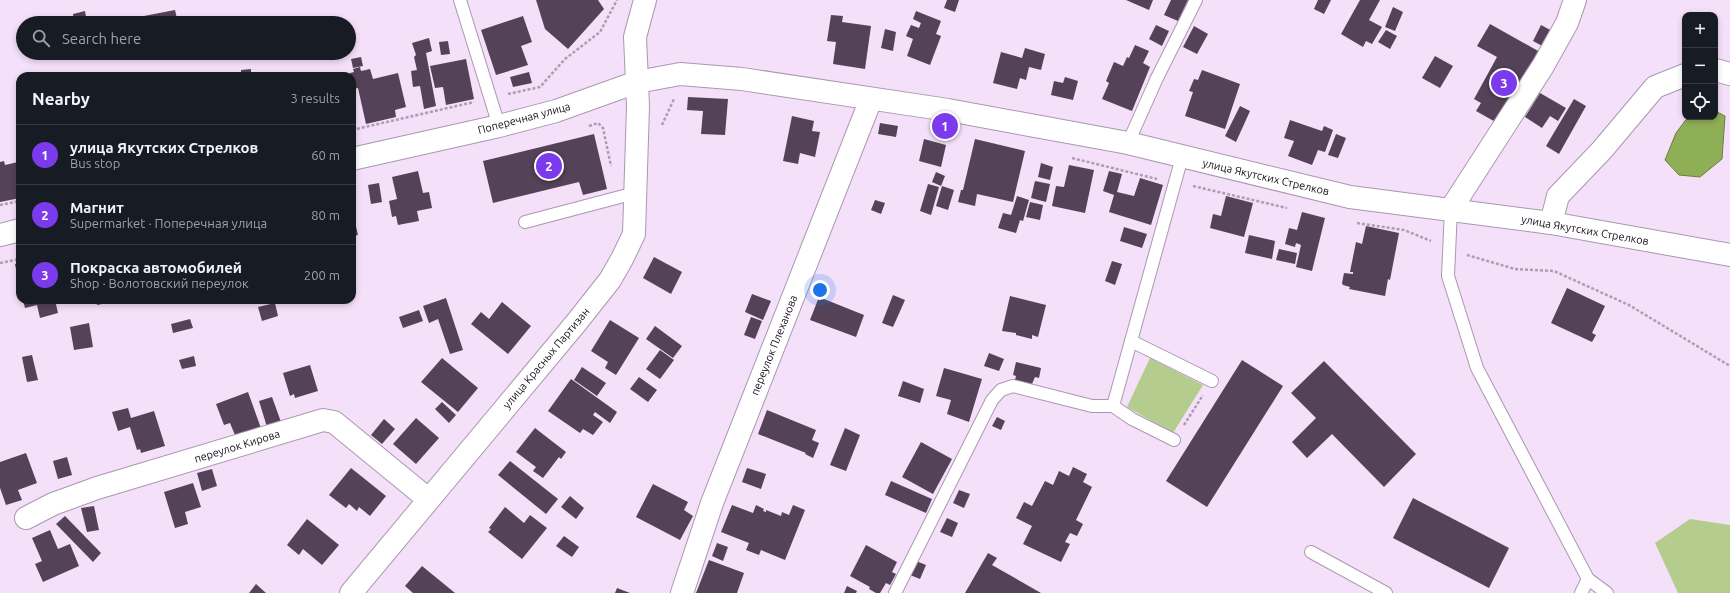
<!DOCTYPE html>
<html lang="en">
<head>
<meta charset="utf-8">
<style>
  :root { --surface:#171b24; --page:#242831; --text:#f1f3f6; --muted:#9ea1a6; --line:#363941; --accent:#7c3aed }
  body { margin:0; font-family:Ubuntu,sans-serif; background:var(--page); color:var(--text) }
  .controls { position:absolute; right:12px; top:12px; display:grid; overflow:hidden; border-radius:8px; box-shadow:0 2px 6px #0003 }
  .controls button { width:36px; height:36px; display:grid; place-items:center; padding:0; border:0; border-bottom:1px solid var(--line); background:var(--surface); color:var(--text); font:20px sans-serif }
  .you { position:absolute; left:820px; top:290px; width:14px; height:14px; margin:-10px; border:3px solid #fff; border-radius:50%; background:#1a73e8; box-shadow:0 0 0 6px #1a73e833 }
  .badge { display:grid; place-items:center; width:26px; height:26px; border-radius:50%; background:var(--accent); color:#fff; font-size:13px; font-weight:700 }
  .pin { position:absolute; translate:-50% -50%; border:2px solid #fff; box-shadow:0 1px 4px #0006 }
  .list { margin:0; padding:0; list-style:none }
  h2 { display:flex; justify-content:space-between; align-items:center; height:52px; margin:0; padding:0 16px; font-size:17px }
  h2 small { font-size:13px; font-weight:400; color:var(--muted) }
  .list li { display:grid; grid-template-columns:26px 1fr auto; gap:12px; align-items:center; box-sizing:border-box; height:60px; padding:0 16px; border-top:1px solid var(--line) }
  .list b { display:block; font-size:15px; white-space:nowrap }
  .list p { margin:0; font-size:13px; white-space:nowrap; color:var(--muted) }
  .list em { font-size:13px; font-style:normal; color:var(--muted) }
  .icon { flex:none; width:22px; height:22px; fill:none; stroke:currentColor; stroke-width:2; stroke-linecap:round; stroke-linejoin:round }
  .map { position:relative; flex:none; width:1730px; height:593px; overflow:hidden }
  .search { position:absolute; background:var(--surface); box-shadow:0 2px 6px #0003; left:16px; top:16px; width:340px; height:44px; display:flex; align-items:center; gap:10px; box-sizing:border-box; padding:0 14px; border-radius:22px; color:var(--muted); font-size:15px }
  .panel { position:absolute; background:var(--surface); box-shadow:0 2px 6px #0003; left:16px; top:72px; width:340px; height:232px; border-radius:12px }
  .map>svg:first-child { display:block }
  .green { fill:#b4cd8f }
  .water { fill:#8faf57; stroke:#6a7f44 }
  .building { fill:#544258 }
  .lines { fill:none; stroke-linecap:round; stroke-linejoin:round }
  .lane-casing { stroke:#aa97b0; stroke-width:14 }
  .street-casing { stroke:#aa97b0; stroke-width:24 }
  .secondary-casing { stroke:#aa97b0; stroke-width:24 }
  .path { stroke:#ae9db2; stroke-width:2.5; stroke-dasharray:3 2; stroke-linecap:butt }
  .lane { stroke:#fff; stroke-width:12 }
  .street { stroke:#fff; stroke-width:22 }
  .secondary { stroke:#fff; stroke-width:22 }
  .labels { text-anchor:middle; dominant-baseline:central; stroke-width:4; stroke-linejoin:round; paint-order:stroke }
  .street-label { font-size:11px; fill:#150e17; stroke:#fff }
</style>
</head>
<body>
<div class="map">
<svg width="1730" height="593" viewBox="0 0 1730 593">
  <rect width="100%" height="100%" fill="#f5e0fa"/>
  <!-- green -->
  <g class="green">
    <polygon points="1150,358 1203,385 1173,433 1127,407"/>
    <polygon points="1690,519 1730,525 1730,593 1678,593 1655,543"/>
  </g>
  <!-- water -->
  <polygon class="water" points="1715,111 1725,116 1722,159 1700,177 1679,175 1665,160 1676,133 1688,117 1715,117"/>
  <!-- building -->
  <g class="building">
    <polygon points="536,0 598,0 604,9 568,49 545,29"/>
    <polygon points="947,0 959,0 955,12 944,8"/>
    <polygon points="1126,0 1153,0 1149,10"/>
    <polygon points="1171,0 1188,0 1178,21 1164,15"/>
    <polygon points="1318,0 1331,0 1324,14 1314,9"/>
    <polygon points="1360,0 1380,0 1369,20 1382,27 1372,44 1366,41 1363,47 1341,34"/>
    <polygon points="1393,7 1403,12 1395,31 1385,27"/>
    <polygon points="175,10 178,23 146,23 144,16"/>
    <polygon points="85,11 87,23 74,23 73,14"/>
    <polygon points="916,11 941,21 936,34 941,36 930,65 907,56 913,39 906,36 911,25 919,28 921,23 913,19"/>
    <polygon points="831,15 843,16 842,22 871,26 865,69 833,64 836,42 827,41"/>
    <polygon points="523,16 532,42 521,46 528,65 496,75 481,30"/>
    <polygon points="1490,24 1540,52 1499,124 1476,111 1481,103 1474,99 1497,57 1477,46"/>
    <polygon points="1156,25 1169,31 1162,46 1149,39"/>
    <polygon points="1541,25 1554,32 1546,48 1533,41"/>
    <polygon points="1194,26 1208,34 1197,54 1183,47"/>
    <polygon points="885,29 896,32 893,51 881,48"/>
    <polygon points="1386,30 1397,36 1390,49 1378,42"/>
    <polygon points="429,38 432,51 426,53 436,106 424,109 420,86 413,87 411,71 417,70 414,57 416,55 412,43"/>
    <polygon points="448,41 450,54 441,55 439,42"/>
    <polygon points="1135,45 1149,51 1143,63 1150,67 1132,111 1102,99 1109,83 1106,81 1114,62 1123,66 1127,57 1129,58"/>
    <polygon points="1025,48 1045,54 1041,70 1029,67 1026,80 1020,78 1017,89 993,83 1001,52 1022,58"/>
    <polygon points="1435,56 1453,66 1440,88 1422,78"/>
    <polygon points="361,57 363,66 353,68 351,59"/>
    <polygon points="466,59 474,99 446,105 443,87 435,88 430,66"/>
    <polygon points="360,67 361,71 370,69 373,79 398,73 406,107 395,110 396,117 366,124 358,88 353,89 352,76 350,76 350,73 354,72 353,69"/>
    <polygon points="251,69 251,76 241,76 241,70"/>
    <polygon points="1202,70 1240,84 1225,129 1185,116 1193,92 1189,91 1194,79 1198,80"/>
    <polygon points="529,72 532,83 513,87 510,77"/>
    <polygon points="1065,77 1078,81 1073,100 1051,95 1054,81 1063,83"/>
    <polygon points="1540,93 1566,108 1558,121 1550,116 1542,128 1525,117"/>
    <polygon points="688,97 728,99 725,135 701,134 703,111 687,110"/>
    <polygon points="1574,99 1586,106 1559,154 1546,146"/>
    <polygon points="1240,106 1250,111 1236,142 1225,136"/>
    <polygon points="792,116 814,121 812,131 820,132 815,157 800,153 798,164 783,161"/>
    <polygon points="1290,120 1322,131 1324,126 1333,130 1325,152 1318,150 1312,165 1288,156 1294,141 1284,138"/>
    <polygon points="880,123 898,126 896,137 878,134"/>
    <polygon points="594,134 607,189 583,195 579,182 493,203 483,161"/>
    <polygon points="1336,134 1346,138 1338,158 1328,155"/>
    <polygon points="924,139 946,145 941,167 919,161"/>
    <polygon points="975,139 1025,151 1013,202 977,194 975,206 958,202 961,190 963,190"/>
    <polygon points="4,161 5,165 18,162 20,172 20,198 0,202 0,162"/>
    <polygon points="1041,163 1053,167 1050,180 1038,177"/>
    <polygon points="1069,165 1094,170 1085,213 1052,206 1056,186 1064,187"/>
    <polygon points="418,171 423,193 429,192 432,208 417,211 419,221 398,225 396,216 392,217 389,201 397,199 392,177"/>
    <polygon points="1109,171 1122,174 1117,192 1134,196 1140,178 1163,185 1151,225 1109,212 1114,195 1103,191"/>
    <polygon points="936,172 945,176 941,186 932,182"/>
    <polygon points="1035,181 1050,184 1046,202 1031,198"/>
    <polygon points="379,183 382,202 371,204 368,185"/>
    <polygon points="928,184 939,187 931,215 920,211"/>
    <polygon points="942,186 954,190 948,210 936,206"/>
    <polygon points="1017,196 1029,200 1023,221 1020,220 1016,233 998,228 1003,213 1011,215"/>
    <polygon points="1226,196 1253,203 1244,237 1210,228 1213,214 1221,216"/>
    <polygon points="875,200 885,203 881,214 871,210"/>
    <polygon points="1030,202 1043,205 1040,220 1026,217"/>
    <polygon points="352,209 358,235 352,236"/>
    <polygon points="1302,212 1325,218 1312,271 1296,267 1301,245 1296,243 1295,247 1285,244 1289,228 1297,230"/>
    <polygon points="1366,226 1399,233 1390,280 1388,279 1385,296 1349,289 1350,287 1343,285 1342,283 1344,273 1353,274 1353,272 1350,272 1356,242 1362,244"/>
    <polygon points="1124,227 1147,234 1142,248 1120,241"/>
    <polygon points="1249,235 1275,241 1272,259 1245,253"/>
    <polygon points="352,242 353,242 356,255 352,256"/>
    <polygon points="1279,249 1297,253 1295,264 1276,260"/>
    <polygon points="654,257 682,272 671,294 643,278"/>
    <polygon points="1112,261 1122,264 1115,285 1105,281"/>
    <polygon points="20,263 20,283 19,283 15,264"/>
    <polygon points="1567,288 1605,306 1592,333 1596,335 1592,342 1551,323"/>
    <polygon points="752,294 771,301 763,320 745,312"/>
    <polygon points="893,295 905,300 893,327 882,323"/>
    <polygon points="1010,296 1046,305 1038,337 1032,335 1032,339 1016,335 1016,333 1002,331"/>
    <polygon points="819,297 864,315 856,337 810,320"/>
    <polygon points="446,298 463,350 450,354 438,319 429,323 423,306"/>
    <polygon points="23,300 55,300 58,313 40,318 37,305 25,308"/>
    <polygon points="96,300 117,300 117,301 97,305"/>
    <polygon points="502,302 531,326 508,354 471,324 481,312 489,319"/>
    <polygon points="275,303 278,316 262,321 258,307"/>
    <polygon points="419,310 423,321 403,328 399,317"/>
    <polygon points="751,317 762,321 755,339 744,335"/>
    <polygon points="190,319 193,328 173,333 171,324"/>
    <polygon points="610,320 639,338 616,375 605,368 608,362 591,351"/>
    <polygon points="89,323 93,347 74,350 70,327"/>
    <polygon points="655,326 682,346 673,358 646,339"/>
    <polygon points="660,350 674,360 660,379 646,369"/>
    <polygon points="989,353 1004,359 999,371 984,366"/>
    <polygon points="32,355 38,380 27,382 22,357"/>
    <polygon points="194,356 196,366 182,369 179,360"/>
    <polygon points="442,358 478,388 458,412 421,382"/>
    <polygon points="1242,360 1283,386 1207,507 1166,481"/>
    <polygon points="1324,361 1416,454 1384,487 1332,434 1307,458 1292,442 1316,418 1291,393"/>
    <polygon points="1016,362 1041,368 1039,378 1035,377 1032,384 1015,380 1016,376 1013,375"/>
    <polygon points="310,365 318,391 295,398 294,394 290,396 283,373"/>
    <polygon points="582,367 606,383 597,396 574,380"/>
    <polygon points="944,368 982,379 969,422 947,414 951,400 936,396"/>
    <polygon points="639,377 657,390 648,402 630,389"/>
    <polygon points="571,379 617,412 610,423 595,412 593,415 603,422 593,435 583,429 580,433 548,411"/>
    <polygon points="903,381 924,389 920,403 898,396"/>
    <polygon points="248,392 262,431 237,440 230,423 224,425 216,404"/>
    <polygon points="272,397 281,422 267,427 259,401"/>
    <polygon points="442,402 456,415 449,423 435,409"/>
    <polygon points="128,408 131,418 154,411 165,446 141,453 140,449 137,450 130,427 118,431 112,412"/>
    <polygon points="767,410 816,430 812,440 819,443 813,458 805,454 806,453 758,434"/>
    <polygon points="997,417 1005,421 1001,430 992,426"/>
    <polygon points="416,418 439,438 416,464 393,444"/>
    <polygon points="384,419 395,429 382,444 371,435"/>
    <polygon points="535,428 566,452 561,459 559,457 543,478 533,471 536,467 516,452"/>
    <polygon points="845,428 860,435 846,471 830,465"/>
    <polygon points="921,442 952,459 933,494 902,477"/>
    <polygon points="26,453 37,483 18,490 22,500 6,505 0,488 0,462"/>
    <polygon points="67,457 72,475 58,479 53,461"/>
    <polygon points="510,461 558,499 546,514 498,475"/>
    <polygon points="1073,467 1087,474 1083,482 1092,487 1076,520 1083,524 1077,536 1070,533 1065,542 1070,544 1061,562 1023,544 1032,526 1016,518 1024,502 1032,506 1045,481 1053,485 1059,471 1069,476"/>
    <polygon points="351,468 386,496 370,516 359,507 357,511 349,504 346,508 329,495"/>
    <polygon points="747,468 766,474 761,489 742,482"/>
    <polygon points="212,469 217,486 202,491 197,473"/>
    <polygon points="891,481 932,499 926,513 885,495"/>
    <polygon points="193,483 201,507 185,512 188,524 175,528 164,492"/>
    <polygon points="653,484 688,502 684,510 693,516 680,540 636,517"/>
    <polygon points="959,490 970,494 964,508 953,503"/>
    <polygon points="570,496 584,508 576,519 561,507"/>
    <polygon points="1413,498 1509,548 1489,588 1393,538"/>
    <polygon points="732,505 753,513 756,505 764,509 763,511 766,512 766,510 781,516 782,512 789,515 793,505 805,510 785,560 761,550 759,555 746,550 749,543 721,532"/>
    <polygon points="94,506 99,530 87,532 81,508"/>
    <polygon points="505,507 524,523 530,515 547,528 522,559 488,532 491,529 489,528"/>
    <polygon points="65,516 101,553 93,562 56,524"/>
    <polygon points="947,518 958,523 952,537 940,532"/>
    <polygon points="307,519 339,545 322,565 303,549 299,555 287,545"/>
    <polygon points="50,530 58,549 70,544 79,566 43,582 35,564 42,561 32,538"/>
    <polygon points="564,536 579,547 572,557 556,546"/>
    <polygon points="717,543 728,547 723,561 712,556"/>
    <polygon points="866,545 897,562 892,572 896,574 890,585 886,583 880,593 876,593 869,589 870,587 850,576"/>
    <polygon points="988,553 997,558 992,565 1041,593 965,593"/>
    <polygon points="709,560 744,573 737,593 696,593"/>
    <polygon points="916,561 926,565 920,579 910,575"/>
    <polygon points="422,566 455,593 413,593 405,586"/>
    <polygon points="256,584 266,593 249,593"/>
    <polygon points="847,586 857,591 856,593 844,593"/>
    <polygon points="617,588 630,593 615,593"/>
  </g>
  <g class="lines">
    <!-- lane casing -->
    <g class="lane-casing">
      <g id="lane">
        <polyline points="460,0 499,126"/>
        <polyline points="1128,143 1157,78 1196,0"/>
        <polyline points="1451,209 1448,276 1477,368 1588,579 1607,593"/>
        <polyline points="525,222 635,193"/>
        <polyline points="1131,341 1212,381"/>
        <polyline points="1113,406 1182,157"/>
        <polyline points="1311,552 1386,593"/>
        <polyline points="895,593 992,400 1001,390 1013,386 1092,406 1113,406 1132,419 1174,440"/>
        <polyline points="1581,593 1588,579"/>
      </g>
    </g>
    <!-- street casing -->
    <g class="street-casing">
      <g id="street">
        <polyline points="1715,70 1730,74"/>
        <polyline points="1451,209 1543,66 1567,23 1575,0"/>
        <polyline points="1551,223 1558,196 1602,150 1655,87 1685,75"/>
        <polyline points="26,518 53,504 97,488 323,420 334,422 428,499"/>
        <polyline points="682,593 712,503 871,99"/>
      </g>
    </g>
    <!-- secondary casing -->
    <g class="secondary-casing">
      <g id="secondary">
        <polyline points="352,159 499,126 556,111 637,82 635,37 645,0"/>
        <polyline points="0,235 20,230"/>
        <polyline points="351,593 576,323 610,280 622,259 634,234 638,106 637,82 680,74 742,79 948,110 1128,143 1350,197 1551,223 1730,255"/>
      </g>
    </g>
    <!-- path -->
    <g class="path">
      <polyline points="508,94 540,87 565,59 600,32 617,0"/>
      <polyline points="662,125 674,99"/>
      <polyline points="589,126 598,123 603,128 611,166"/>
      <polyline points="352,130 474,102"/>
      <polyline points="1072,158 1157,179"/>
      <polyline points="1193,186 1287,208"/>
      <polyline points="0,205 20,201"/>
      <polyline points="1357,223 1404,230 1431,241"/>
      <polyline points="1467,255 1515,269 1554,271 1629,305 1730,366"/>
      <polyline points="0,263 20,259"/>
      <polyline points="1184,425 1203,395"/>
    </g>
    <!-- lane -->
    <use href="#lane" class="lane"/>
    <!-- street -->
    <use href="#street" class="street"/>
    <!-- secondary -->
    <use href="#secondary" class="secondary"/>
  </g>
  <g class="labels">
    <!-- street labels -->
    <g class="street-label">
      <text transform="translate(524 118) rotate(-15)">Поперечная улица</text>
      <text transform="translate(1266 177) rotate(13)">улица Якутских Стрелков</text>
      <text transform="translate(1585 230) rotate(10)">улица Якутских Стрелков</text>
      <text transform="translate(774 345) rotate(-68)">переулок Плеханова</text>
      <text transform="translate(546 358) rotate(-50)">улица Красных Партизан</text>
      <text transform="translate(237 446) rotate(-17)">переулок Кирова</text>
    </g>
  </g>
</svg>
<div class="controls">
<button>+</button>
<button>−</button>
<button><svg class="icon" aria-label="locate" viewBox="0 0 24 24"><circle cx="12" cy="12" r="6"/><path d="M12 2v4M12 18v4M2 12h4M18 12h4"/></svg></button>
</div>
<div class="you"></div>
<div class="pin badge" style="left:945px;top:126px">1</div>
<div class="pin badge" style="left:549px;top:166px">2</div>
<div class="pin badge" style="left:1504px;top:83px">3</div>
<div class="search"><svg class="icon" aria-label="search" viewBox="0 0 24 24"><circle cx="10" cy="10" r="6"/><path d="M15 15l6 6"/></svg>Search here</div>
<section class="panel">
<h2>Nearby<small>3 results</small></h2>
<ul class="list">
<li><span class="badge">1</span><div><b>улица Якутских Стрелков</b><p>Bus stop</p></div><em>60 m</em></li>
<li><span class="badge">2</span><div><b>Магнит</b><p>Supermarket · Поперечная улица</p></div><em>80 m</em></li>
<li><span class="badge">3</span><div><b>Покраска автомобилей</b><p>Shop · Волотовский переулок</p></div><em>200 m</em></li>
</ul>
</section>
</div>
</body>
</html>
